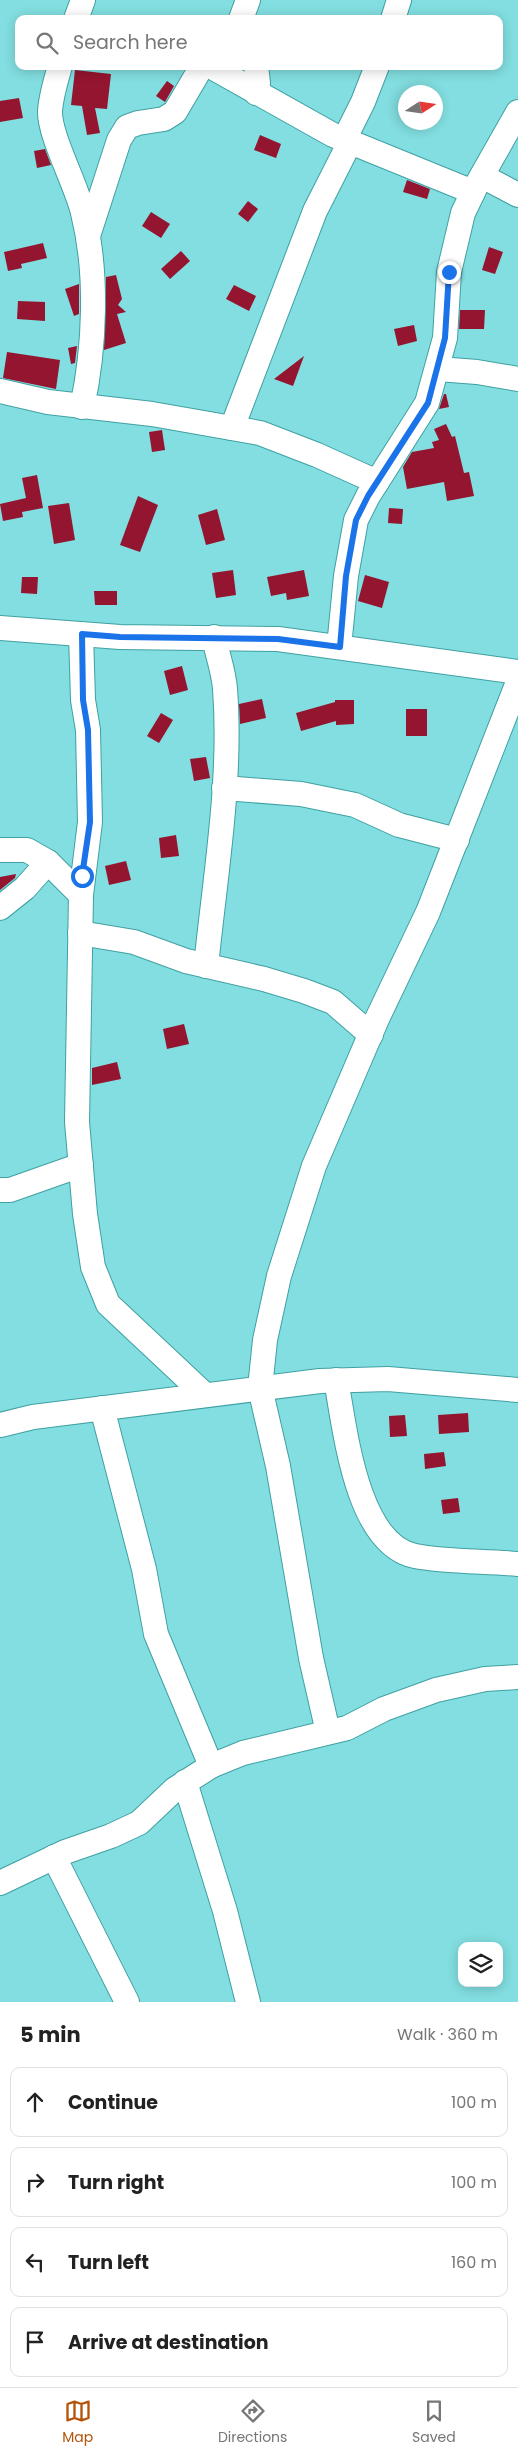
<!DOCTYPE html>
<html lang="en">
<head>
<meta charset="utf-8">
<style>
  :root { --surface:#fff; --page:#f6f6f6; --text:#222; --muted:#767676; --line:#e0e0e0; --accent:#b45309 }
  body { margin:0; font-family:Poppins,sans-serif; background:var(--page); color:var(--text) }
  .controls { position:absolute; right:15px; bottom:15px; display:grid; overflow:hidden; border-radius:10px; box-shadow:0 2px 12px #0003 }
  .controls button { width:45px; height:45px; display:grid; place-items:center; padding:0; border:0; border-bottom:1px solid var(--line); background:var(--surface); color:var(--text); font:25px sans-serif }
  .compass { position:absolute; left:398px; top:85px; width:45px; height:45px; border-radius:50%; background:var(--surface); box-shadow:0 2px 12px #0003; rotate:78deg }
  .stop { position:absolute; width:15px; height:15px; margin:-11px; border:4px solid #1a73e8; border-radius:50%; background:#fff }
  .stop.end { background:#1a73e8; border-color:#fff; box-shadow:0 1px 5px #0008 }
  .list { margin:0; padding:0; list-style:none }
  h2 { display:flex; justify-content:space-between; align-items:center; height:65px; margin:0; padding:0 20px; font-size:21px }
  h2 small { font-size:16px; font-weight:400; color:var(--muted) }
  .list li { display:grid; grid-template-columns:32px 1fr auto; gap:15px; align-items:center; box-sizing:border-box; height:70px; margin:0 10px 10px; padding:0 10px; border:1px solid var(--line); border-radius:10px }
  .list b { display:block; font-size:19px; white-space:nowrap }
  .list em { font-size:16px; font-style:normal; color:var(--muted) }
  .icon { flex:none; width:28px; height:28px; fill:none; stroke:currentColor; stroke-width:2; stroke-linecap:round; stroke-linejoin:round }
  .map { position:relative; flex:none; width:518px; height:2002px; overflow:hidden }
  .search { position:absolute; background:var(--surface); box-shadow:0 2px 12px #0003; left:15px; right:15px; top:15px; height:55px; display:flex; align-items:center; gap:12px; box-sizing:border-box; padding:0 18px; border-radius:10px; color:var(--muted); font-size:19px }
  .sheet { height:385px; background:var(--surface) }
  nav { display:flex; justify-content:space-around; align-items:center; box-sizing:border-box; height:70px; border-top:1px solid var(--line); background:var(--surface); font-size:14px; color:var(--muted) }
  nav a { display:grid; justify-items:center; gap:2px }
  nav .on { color:var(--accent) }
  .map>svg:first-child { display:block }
  .building { fill:#94152f }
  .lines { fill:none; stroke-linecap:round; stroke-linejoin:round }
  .minor-casing { stroke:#40a0a2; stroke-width:26 }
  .minor { stroke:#fff; stroke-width:24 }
  .route { stroke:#1a73e8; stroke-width:6 }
</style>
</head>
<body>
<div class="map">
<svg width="518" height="2002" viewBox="0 0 518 2002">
  <rect width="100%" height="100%" fill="#82dee0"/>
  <!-- building -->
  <g class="building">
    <polygon points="75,70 111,74 107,109 95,108 100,133 87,135 82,106 71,105"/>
    <polygon points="167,81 174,86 165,102 156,96"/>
    <polygon points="19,98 23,118 0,122 0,101"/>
    <polygon points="260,135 281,144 276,158 254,150"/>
    <polygon points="45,149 51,165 37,168 34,151"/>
    <polygon points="407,180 430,189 427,199 403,192"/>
    <polygon points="248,201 258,209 248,222 238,214"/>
    <polygon points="151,212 170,224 161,238 142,226"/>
    <polygon points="43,243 47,258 21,264 22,268 8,271 4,252"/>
    <polygon points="489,247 503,252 495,274 482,270"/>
    <polygon points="181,251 190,261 170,279 161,269"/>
    <polygon points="116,275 122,299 118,305 126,312 117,314 126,343 104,350 106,277"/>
    <polygon points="79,284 79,314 74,316 65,289"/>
    <polygon points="234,285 256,296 249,311 226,299"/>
    <polygon points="18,301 45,302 45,321 17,319"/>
    <polygon points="460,310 485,310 484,329 459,329"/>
    <polygon points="414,325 417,341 398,346 394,329"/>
    <polygon points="77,346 75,363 71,364 68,348"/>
    <polygon points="7,352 60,360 56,389 3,378"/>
    <polygon points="304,356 293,386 274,379"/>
    <polygon points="444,394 446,394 449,407 439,409"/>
    <polygon points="446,424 452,437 455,436 464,473 469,472 474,496 447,501 444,482 407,489 403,467 412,452 434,448 432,442 439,440 434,429"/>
    <polygon points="162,430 165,450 152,452 149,432"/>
    <polygon points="37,475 43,508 22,512 23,517 3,521 0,504 26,498 22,478"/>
    <polygon points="138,496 158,505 140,552 120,545"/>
    <polygon points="69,503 75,540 54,544 48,506"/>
    <polygon points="389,508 403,509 402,524 388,523"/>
    <polygon points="217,509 225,540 206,545 198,515"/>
    <polygon points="233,570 236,595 216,598 212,573"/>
    <polygon points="304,570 309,596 287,600 286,593 271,596 267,577"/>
    <polygon points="365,575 389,582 382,608 358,601"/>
    <polygon points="22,577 38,577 37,594 21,593"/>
    <polygon points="94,591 117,591 117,605 95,605"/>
    <polygon points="182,666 188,690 170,695 164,671"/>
    <polygon points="262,699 266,718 240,724 239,704"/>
    <polygon points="335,700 354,700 354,724 336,725 336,721 301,731 296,713 335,702"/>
    <rect x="406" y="709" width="21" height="27"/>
    <polygon points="161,713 173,720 159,743 147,736"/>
    <polygon points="206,757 210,778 194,781 190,759"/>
    <polygon points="176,835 179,856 161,858 159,838"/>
    <polygon points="126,861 131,880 109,885 105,866"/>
    <polygon points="16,874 15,878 0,890 0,877"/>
    <polygon points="184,1024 189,1044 167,1049 163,1029"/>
    <polygon points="117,1062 121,1079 92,1085 92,1068"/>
    <polygon points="468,1413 469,1432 439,1434 438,1415"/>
    <polygon points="405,1415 407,1436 390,1437 389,1416"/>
    <polygon points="444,1452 446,1466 425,1469 424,1454"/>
    <polygon points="458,1498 460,1512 443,1514 441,1500"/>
  </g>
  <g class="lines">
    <!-- minor casing -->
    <g class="minor-casing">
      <g id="minor">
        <polyline points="76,19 83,0"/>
        <polyline points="241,19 248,0"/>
        <polyline points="393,19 399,0"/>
        <path d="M 60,66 C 56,80 51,96 50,111 C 49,135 77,186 83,213 C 98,272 95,348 82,407"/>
        <polyline points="210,66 333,135 473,192"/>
        <polyline points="256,66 258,83 256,93"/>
        <polyline points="344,140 363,102 377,66"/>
        <polyline points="482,176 518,195"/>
        <polyline points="88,236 119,140 127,127 138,123 164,119 175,112 202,66"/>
        <polyline points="438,369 477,372 518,379"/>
        <polyline points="0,391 48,402 152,414 260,433 317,455 377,482"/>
        <polyline points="232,428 315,211 350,142"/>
        <polyline points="0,628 120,637 278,639 518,672"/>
        <polyline points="81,634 83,700 88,730 90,822 81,895 77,1122 85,1214 93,1267 108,1304 205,1395"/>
        <polyline points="339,647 346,576 356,520 368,496 427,403 445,338 449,272 463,213 476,186 518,112"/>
        <polyline points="224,788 301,794 355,805 399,825 457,840"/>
        <polyline points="0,850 27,850 48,862 81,895"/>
        <polyline points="0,908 25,888 48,862"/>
        <polyline points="80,933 134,942 186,961 264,979 304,991 333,1002 371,1035"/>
        <path d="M 206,966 C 215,877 232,779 225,689 C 224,672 217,654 214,637"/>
        <polyline points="0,1190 10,1190 81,1165"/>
        <path d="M 336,1380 C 345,1428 356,1544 415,1556 C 445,1562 487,1561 518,1564"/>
        <polyline points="102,1408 144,1569 156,1634 211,1766"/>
        <polyline points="0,1425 33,1417 320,1381 388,1379 518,1390"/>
        <polyline points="328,1732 311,1658 278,1466 260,1388 265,1340 279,1276 314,1166 377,1019 428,912 518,682"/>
        <polyline points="185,1782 225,1911 248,2002"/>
        <polyline points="54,1857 127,2002"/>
        <polyline points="0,1883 65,1852 111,1836 139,1823 175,1789 211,1766 243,1753 347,1728 384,1709 436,1690 485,1679 518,1677"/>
      </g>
    </g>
    <!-- minor -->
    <use href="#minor" class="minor"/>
  </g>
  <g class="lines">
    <!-- route -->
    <polyline class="route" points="82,876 90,822 88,730 83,700 82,634 120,637 278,639 340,647 346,576 356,520 368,496 428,403 445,338 449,272"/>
  </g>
</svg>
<div class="controls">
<button><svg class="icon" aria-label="layers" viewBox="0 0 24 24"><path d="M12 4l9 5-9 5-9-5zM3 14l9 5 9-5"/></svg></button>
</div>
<svg class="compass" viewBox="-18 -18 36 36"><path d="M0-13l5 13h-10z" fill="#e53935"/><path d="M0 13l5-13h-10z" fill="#767676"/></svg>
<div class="stop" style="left:82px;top:876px"></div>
<div class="stop end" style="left:449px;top:272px"></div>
<div class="search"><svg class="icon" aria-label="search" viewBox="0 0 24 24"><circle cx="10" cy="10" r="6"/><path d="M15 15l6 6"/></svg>Search here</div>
</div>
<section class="sheet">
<h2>5 min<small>Walk · 360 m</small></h2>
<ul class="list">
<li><svg class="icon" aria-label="ahead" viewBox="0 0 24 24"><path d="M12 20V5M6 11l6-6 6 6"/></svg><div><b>Continue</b></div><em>100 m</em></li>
<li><svg class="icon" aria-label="right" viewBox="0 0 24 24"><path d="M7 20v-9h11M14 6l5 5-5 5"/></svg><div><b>Turn right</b></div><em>100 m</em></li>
<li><svg class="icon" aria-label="left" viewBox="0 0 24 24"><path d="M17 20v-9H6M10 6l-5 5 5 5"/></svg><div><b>Turn left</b></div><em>160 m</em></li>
<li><svg class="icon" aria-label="arrive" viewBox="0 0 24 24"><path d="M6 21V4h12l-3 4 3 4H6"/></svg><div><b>Arrive at destination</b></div></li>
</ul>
</section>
<nav>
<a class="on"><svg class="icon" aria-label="map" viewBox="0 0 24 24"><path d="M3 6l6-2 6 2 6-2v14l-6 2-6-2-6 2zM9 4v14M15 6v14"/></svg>Map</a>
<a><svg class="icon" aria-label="directions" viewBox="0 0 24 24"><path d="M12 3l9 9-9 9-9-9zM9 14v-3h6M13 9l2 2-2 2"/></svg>Directions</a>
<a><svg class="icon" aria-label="saved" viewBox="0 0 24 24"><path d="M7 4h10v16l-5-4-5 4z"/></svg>Saved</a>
</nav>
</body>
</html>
